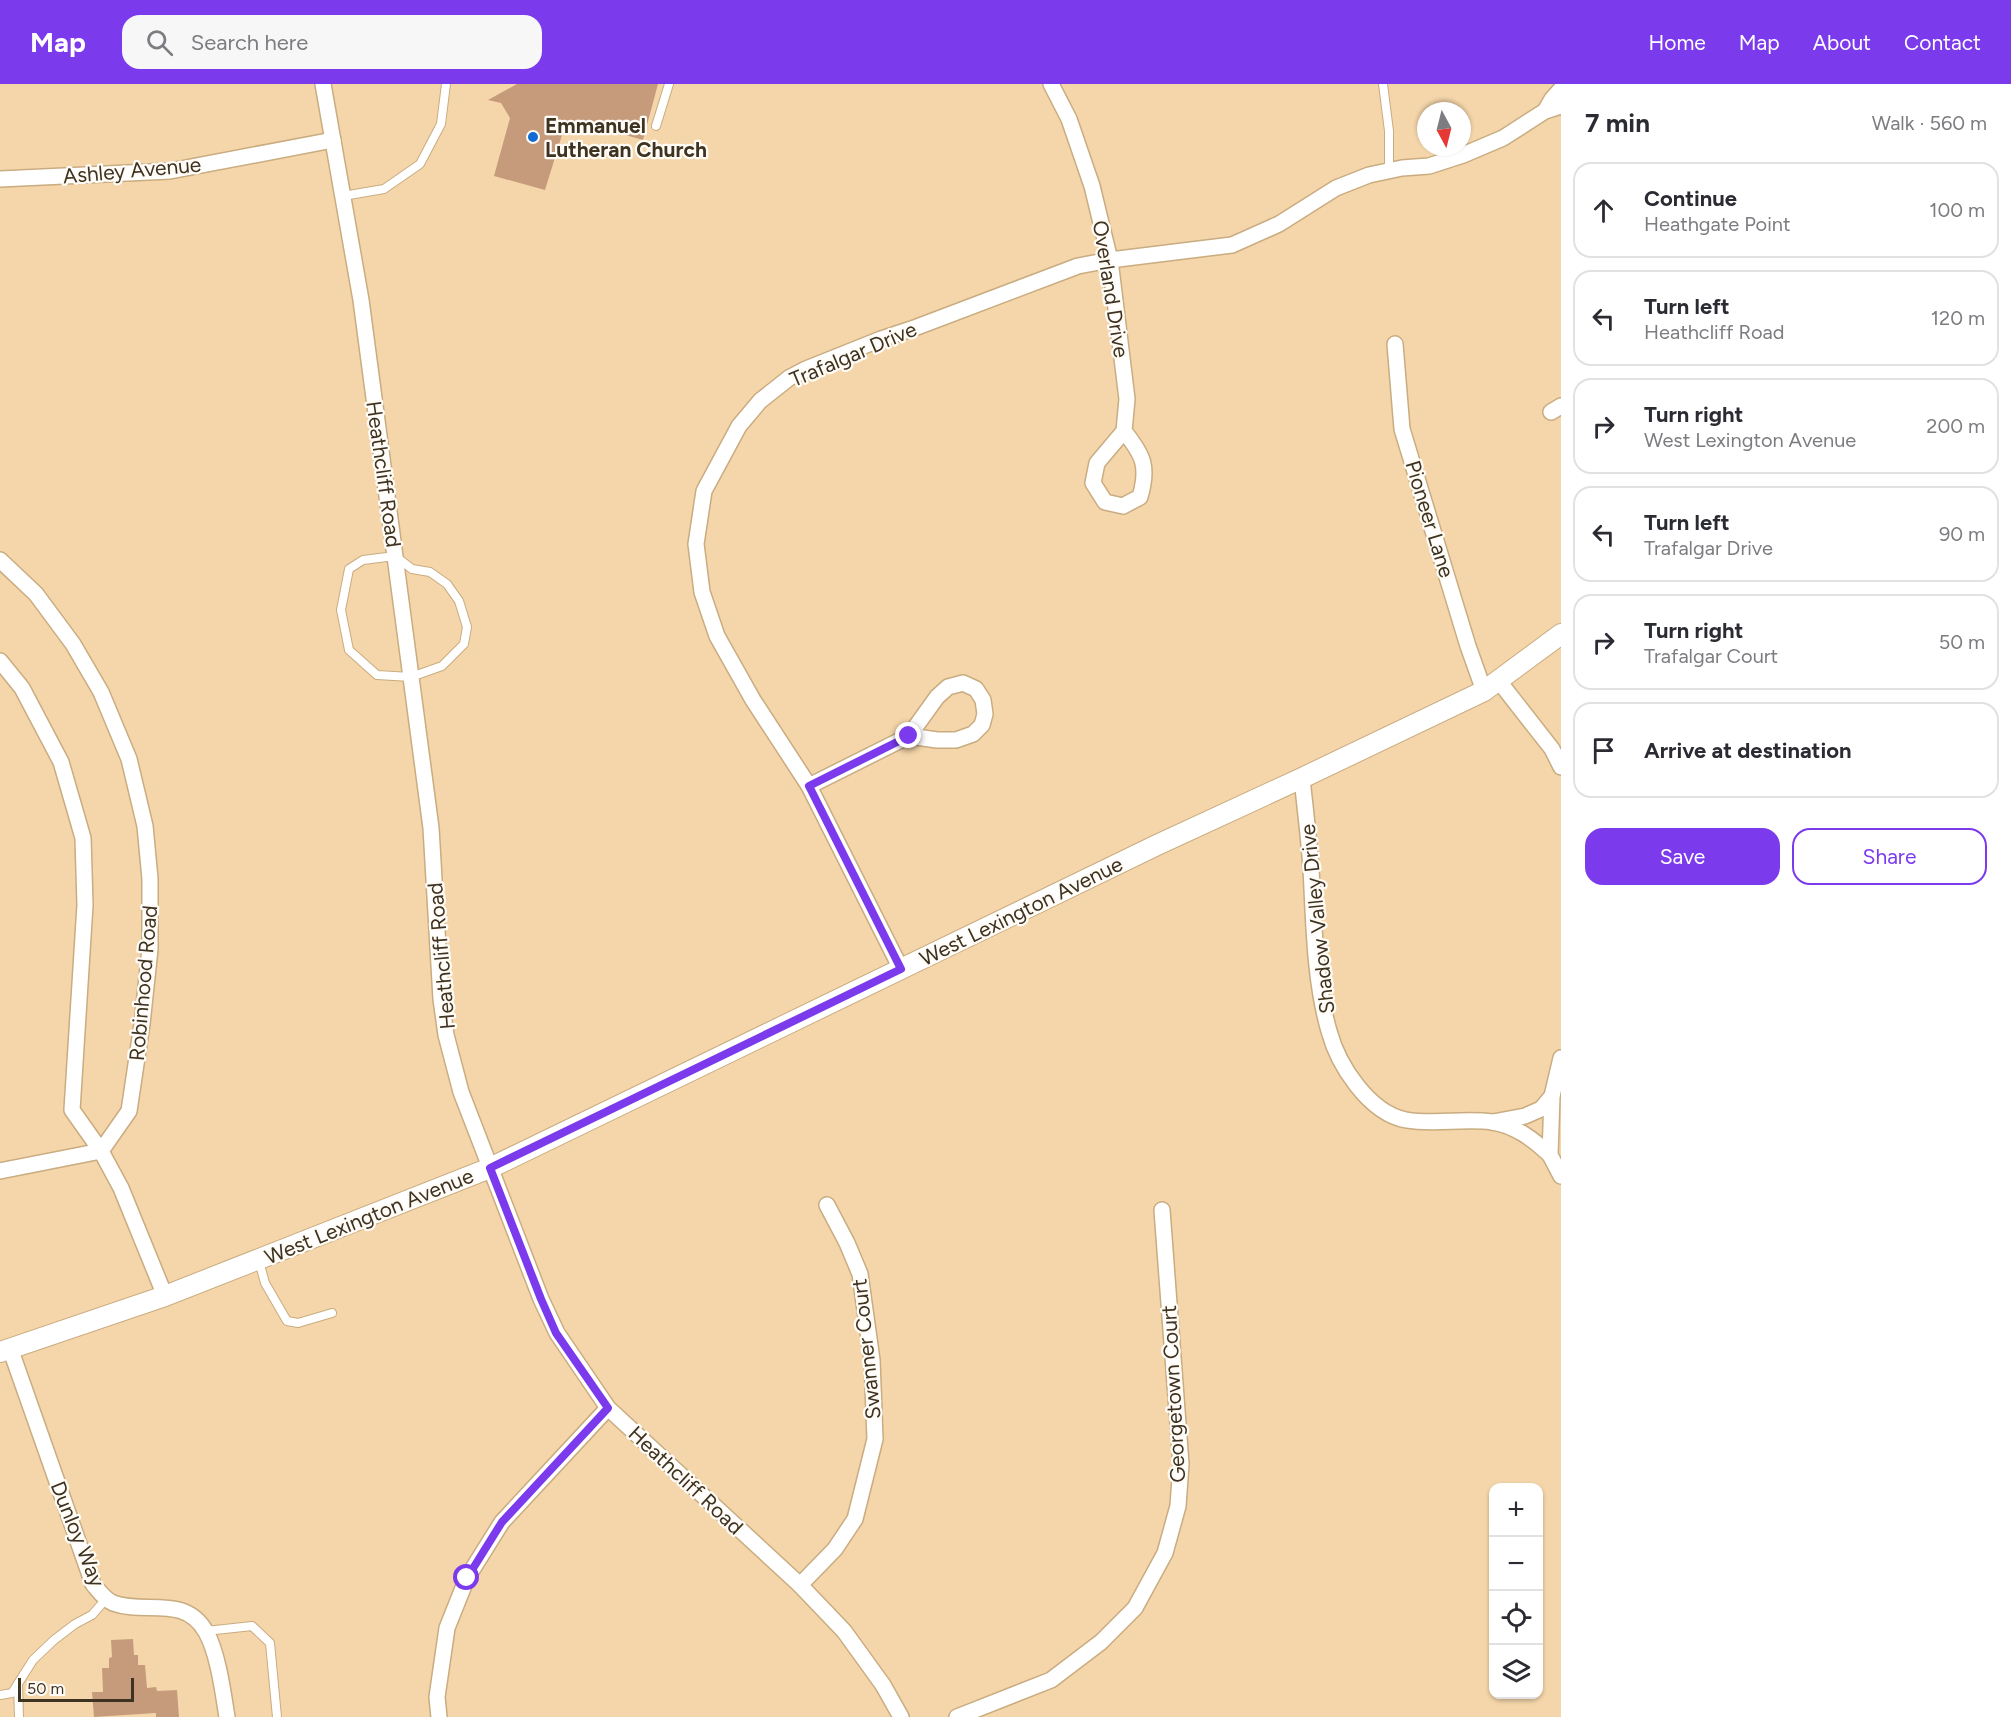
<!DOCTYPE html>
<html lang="en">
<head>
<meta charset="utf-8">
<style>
  :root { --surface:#fff; --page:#f7f7f7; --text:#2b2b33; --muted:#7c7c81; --line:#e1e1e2; --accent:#7c3aed }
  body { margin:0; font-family:Figtree,sans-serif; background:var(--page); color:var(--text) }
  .controls { position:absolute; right:18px; bottom:18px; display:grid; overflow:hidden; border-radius:12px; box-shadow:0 2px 4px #0004 }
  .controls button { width:54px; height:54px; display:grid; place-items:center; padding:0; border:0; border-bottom:2px solid var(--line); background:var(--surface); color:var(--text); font:30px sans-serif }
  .compass { position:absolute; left:1417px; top:18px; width:54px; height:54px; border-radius:50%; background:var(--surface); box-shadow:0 2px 4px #0004; rotate:173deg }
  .scale { position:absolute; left:18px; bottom:15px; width:116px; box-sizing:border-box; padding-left:6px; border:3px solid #3e3220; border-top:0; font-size:16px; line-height:21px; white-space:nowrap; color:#3e3220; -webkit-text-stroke:4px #fffcf7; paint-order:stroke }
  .stop { position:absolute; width:18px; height:18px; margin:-14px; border:4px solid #7c3aed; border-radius:50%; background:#fff }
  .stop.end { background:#7c3aed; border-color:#fff; box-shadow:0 2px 6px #0008 }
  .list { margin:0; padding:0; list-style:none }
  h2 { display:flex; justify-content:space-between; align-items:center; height:78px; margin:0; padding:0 24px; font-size:26px }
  h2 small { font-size:20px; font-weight:400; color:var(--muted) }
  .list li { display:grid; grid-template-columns:39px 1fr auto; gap:18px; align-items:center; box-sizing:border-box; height:96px; margin:0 12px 12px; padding:0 12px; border:2px solid var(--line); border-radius:18px }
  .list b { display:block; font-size:22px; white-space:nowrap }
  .list p { margin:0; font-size:20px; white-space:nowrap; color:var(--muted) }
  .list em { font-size:20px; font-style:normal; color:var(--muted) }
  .actions { display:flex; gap:12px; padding:18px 24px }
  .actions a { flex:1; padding:14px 0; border:2px solid var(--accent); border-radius:18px; text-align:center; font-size:21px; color:var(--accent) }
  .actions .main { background:var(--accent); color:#fff }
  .icon { flex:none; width:33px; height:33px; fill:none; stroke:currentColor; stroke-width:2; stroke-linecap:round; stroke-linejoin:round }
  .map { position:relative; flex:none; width:1561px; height:1633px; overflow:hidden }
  header { display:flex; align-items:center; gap:36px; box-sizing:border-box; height:84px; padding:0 30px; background:var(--accent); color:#fff }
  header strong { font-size:28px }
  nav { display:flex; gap:33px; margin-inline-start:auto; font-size:21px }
  .search { width:420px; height:54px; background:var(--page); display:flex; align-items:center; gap:15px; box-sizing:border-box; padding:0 21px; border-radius:18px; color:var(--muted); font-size:22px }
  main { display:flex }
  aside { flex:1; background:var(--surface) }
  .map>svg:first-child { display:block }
  .building { fill:#c69b7c }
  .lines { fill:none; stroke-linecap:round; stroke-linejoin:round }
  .service-casing { stroke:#c9ac80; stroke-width:10 }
  .minor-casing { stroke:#c9ac80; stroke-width:18 }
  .tertiary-casing { stroke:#c9ac80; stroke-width:22 }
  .service { stroke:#fff; stroke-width:8 }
  .minor { stroke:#fff; stroke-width:15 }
  .tertiary { stroke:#fff; stroke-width:20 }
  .route { stroke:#7c3aed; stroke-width:8 }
  .poi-dot { fill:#126bd4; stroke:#fffcf7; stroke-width:2 }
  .labels { text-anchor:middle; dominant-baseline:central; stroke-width:4.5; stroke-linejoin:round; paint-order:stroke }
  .poi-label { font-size:21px; font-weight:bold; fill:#3e3220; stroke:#fffcf7; text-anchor:start }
  .street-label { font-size:21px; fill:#3e3220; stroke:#fffcf7 }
</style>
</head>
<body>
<header>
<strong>Map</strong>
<div class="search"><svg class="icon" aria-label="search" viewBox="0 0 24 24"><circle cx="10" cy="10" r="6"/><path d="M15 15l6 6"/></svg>Search here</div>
<nav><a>Home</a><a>Map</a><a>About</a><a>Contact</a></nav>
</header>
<main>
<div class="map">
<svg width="1561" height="1633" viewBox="0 0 1561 1633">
  <rect width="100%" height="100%" fill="#f5d6aa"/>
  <!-- building -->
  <g class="building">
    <polygon points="517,0 658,0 643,56 583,39 562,51 545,106 494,92 510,34 501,19 488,16"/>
    <polygon points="133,1555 134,1571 138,1571 138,1581 145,1581 147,1604 156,1603 157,1607 177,1606 179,1633 156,1633 156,1629 94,1633 92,1608 103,1608 102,1584 109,1584 109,1574 112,1573 111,1556"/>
  </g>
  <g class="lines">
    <!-- service casing -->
    <g class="service-casing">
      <g id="service">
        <polyline points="1383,0 1389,47 1389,87"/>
        <polyline points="656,42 669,0"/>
        <polyline points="343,112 384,105 420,80 441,40 446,0"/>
        <polygon points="395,472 412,485 430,488 447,500 459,517 467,543 464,560 442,582 411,593 377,591 349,566 341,526 349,485 363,476"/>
        <polyline points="259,1177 265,1199 287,1237 298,1239 332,1229"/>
        <polyline points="206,1547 252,1542 270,1559 277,1633"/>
        <polyline points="18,1600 19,1633"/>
        <polyline points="0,1611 12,1609 33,1576 54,1556 75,1540 92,1531 106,1515"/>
      </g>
    </g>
    <!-- minor casing -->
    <g class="minor-casing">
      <g id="minor">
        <polyline points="323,0 361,216 431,744 441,915 446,951 461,1008 541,1215 557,1249 608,1324 800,1501 844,1547 883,1601 901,1633"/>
        <path d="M 1051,0 L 1069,35 L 1092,102 L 1110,176 L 1127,315 L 1124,347 L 1097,379 L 1093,399 L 1105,418 L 1123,422 L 1140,413 C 1149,382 1143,371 1124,347"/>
        <polyline points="1545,27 1552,15 1561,5"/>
        <polyline points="0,95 170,87 333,56"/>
        <polyline points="1395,260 1402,345 1468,562 1484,607"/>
        <polyline points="1551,328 1561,322"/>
        <polyline points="0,476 36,510 73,560 101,608 129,675 145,742 150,795 150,865 142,940 129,1027 101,1067"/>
        <polyline points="0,577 22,604 61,678 83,754 85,821 72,1026 101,1067 121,1104 165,1212"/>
        <polyline points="1498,596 1552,665 1561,683"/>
        <path d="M 1302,694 C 1305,724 1309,754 1311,785 C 1314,838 1314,895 1329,947 C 1338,981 1369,1029 1406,1036 C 1434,1041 1464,1034 1492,1038 C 1515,1041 1534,1056 1550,1071"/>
        <polyline points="809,702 909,652 937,656 956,656 973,650 982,641 985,630 983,616 976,605 963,599 948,603 937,613 909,652"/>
        <polyline points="901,885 809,702 753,616 717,552 702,508 696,460 704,407 739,342 760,317 789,294 806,285 881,255 917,243 1078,182 1110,176 1232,161 1279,140 1336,104 1369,91 1402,84 1429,82 1463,71 1503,54 1545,27 1561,22"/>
        <polyline points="1561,974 1552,1012 1550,1071 1561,1092"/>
        <polyline points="1493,1038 1525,1032 1541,1025 1552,1012"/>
        <polyline points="0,1087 101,1067"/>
        <path d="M 10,1264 L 93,1500 C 99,1507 104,1515 113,1519 C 145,1531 185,1510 206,1548 C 218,1569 223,1608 227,1633"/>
        <polyline points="800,1501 835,1465 855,1435 875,1355 872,1276 860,1190 847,1159 827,1121"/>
        <polyline points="439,1633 437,1613 447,1544 467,1494 502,1438 608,1324"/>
        <polyline points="957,1633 1051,1596 1101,1558 1135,1524 1165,1469 1178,1422 1181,1380 1162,1126"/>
      </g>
    </g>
    <!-- tertiary casing -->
    <g class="tertiary-casing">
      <polyline id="tertiary" points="0,1268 165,1212 490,1084 1157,761 1302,694 1484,607 1561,550"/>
    </g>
    <!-- service -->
    <use href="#service" class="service"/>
    <!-- minor -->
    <use href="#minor" class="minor"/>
    <!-- tertiary -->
    <use href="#tertiary" class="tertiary"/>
  </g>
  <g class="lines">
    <!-- route -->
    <polyline class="route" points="467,1494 502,1438 608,1324 556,1249 541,1215 490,1084 901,885 809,702 909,652"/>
  </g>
  <!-- markers -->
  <circle class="poi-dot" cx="533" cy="53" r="6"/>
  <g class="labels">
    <!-- poi labels -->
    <g class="poi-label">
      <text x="545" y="41">Emmanuel<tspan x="545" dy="24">Lutheran Church</tspan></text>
    </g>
    <!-- street labels -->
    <g class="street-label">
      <text transform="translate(132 86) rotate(-5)">Ashley Avenue</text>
      <text transform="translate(1111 205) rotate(81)">Overland Drive</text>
      <text transform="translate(853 270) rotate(-23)">Trafalgar Drive</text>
      <text transform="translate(384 390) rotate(82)">Heathcliff Road</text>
      <text transform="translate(1430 435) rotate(73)">Pioneer Lane</text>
      <text transform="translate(1021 827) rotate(-26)">West Lexington Avenue</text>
      <text transform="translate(1317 835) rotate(-96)">Shadow Valley Drive</text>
      <text transform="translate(441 872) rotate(-95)">Heathcliff Road</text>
      <text transform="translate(143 899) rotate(-85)">Robinhood Road</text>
      <text transform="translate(369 1132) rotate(-22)">West Lexington Avenue</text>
      <text transform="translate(866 1265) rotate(-96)">Swanner Court</text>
      <text transform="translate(1173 1310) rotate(-93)">Georgetown Court</text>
      <text transform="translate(686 1396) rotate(43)">Heathcliff Road</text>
      <text transform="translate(78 1450) rotate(68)">Dunloy Way</text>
    </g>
  </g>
</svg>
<div class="controls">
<button>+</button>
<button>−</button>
<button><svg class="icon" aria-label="locate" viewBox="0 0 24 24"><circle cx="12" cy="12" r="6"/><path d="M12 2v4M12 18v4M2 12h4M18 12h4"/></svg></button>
<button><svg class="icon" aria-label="layers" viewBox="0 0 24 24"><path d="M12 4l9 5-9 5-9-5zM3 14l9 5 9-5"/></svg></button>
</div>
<svg class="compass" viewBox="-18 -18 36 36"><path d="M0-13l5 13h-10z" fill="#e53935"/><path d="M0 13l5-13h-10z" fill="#7c7c81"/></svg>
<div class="scale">50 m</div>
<div class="stop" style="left:467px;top:1494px"></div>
<div class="stop end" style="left:909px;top:652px"></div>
</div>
<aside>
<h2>7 min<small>Walk · 560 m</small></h2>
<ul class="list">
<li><svg class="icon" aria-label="ahead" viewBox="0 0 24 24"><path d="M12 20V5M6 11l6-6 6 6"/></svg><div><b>Continue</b><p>Heathgate Point</p></div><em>100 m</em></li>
<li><svg class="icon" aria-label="left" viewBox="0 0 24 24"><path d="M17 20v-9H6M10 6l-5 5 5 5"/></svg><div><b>Turn left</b><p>Heathcliff Road</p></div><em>120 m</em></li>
<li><svg class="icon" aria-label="right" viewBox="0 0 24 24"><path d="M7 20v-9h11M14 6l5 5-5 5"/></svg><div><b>Turn right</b><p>West Lexington Avenue</p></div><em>200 m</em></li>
<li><svg class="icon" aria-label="left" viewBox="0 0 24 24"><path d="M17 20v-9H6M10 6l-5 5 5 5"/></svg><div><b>Turn left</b><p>Trafalgar Drive</p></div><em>90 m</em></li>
<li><svg class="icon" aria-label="right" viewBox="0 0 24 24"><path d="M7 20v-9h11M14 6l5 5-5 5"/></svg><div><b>Turn right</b><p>Trafalgar Court</p></div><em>50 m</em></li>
<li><svg class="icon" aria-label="arrive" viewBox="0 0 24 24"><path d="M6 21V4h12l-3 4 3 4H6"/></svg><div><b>Arrive at destination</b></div></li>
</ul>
<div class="actions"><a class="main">Save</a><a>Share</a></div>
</aside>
</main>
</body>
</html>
